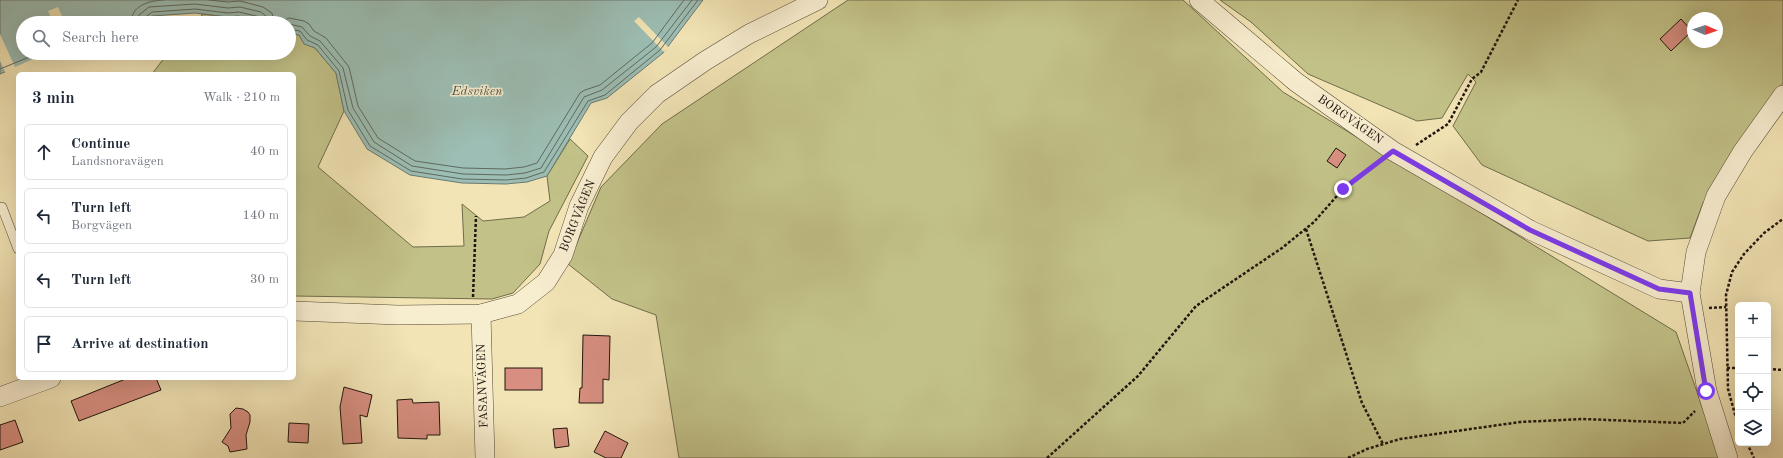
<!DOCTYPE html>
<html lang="en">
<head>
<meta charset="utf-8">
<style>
  :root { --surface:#fff; --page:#f2f2f3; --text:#1f2937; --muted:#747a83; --line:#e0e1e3 }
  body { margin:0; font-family:"Old Standard TT",serif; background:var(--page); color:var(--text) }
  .controls { position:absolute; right:12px; bottom:12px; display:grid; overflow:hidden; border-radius:6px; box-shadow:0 4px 16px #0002 }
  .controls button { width:36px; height:36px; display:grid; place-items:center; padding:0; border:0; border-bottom:1px solid var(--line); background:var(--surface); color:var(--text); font:20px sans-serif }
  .compass { position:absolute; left:1687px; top:12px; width:36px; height:36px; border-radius:50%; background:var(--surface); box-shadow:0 4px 16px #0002; rotate:92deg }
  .stop { position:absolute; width:12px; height:12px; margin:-9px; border:3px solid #7c3aed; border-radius:50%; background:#fff }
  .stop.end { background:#7c3aed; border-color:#fff; box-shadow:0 1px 4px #0008 }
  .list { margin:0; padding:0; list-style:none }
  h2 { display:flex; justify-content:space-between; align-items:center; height:52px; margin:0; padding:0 16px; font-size:17px }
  h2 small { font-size:13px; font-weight:400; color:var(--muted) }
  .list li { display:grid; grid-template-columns:26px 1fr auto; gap:12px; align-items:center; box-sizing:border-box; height:56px; margin:0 8px 8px; padding:0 8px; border:1px solid var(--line); border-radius:6px }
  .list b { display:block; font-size:15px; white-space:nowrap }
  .list p { margin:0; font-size:13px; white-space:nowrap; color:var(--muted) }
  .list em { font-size:13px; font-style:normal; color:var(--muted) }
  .icon { flex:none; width:22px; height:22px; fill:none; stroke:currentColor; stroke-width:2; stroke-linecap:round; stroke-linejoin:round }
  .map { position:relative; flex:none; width:1783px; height:458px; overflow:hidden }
  .search { position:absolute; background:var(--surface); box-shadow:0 4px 16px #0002; left:16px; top:16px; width:280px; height:44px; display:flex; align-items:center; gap:10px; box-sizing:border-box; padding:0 14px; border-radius:22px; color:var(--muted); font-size:15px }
  .panel { position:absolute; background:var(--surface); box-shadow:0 4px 16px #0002; left:16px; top:72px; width:280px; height:308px; border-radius:6px }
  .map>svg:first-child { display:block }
  .green { fill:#c2c288; stroke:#706c4b; fill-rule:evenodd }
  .water { fill:#9cbeb4; stroke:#6a7a72 }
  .pier { fill:#f2e4b5 }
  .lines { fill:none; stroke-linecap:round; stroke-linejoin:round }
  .shore { stroke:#5e6a61; stroke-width:1 }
  .building { fill:#d88f81; stroke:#1f150e }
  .service-casing { stroke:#544938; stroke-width:10 }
  .minor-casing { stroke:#544938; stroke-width:20 }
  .path { stroke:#1f150e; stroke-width:2.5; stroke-dasharray:3 2; stroke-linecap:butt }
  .service { stroke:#f7edcf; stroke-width:9 }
  .minor { stroke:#f7edcf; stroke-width:19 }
  .route { stroke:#7c3aed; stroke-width:5 }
  .labels { text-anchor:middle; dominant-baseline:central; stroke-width:3; stroke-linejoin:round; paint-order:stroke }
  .street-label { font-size:12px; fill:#1f150e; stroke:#f7edcf }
  .water-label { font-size:13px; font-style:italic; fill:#4b5048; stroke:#f7edcf }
</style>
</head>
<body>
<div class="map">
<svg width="1783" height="458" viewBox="0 0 1783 458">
  <rect width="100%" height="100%" fill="#f2e4b5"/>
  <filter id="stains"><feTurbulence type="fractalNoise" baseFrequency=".005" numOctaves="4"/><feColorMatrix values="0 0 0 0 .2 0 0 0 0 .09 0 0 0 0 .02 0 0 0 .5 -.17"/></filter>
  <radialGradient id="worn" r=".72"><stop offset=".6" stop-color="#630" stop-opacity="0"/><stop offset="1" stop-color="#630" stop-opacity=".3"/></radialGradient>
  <!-- green -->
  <g class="green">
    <polygon points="848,0 1183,0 1283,92 1676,332 1720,458 679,458 656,315 612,299 568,264 601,187 662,124"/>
    <path d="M 1220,0 L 1783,0 L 1783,83 L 1732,155 L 1703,203 L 1690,238 L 1648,241 L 1482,165 L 1453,126 L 1476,82 L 1468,74 L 1442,118 L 1417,121 L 1308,74 L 1251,22 ZM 1693,18 L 1717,18 L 1717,42 L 1693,42 Z"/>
    <polygon points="202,14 228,17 238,16 266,23 200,23"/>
    <polygon points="289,33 299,35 304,43 315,48 336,73 344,111 318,167 413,247 464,246 462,204 483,221 524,217 550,201 547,176 570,139 588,156 549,231 540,264 513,293 492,299 294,296 294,74 152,74 168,53 289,53"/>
  </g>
  <!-- water -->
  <polygon class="water" points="0,0 703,0 663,53 607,98 591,103 547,176 527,182 506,184 462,183 410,175 367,149 344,111 336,73 315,48 304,44 299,35 289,33 289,23 266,23 238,16 228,17 195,13 152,16 144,23 23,23 23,53 49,53 0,74"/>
  <!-- pier -->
  <g class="pier">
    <polygon points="58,7 65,23 53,23 48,11"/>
    <polygon points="639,17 669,48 664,52 634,21"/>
    <polygon points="0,34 15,67 37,57 38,60 6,74 0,61"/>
  </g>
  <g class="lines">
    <!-- shore -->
    <g class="shore">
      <polyline points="209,0 228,2 240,1 263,7 272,13 274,23"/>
      <path d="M 131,23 C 131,5 149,1 163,0"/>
      <polyline points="137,23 139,15 149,7 195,4 228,8 240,7 261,12 267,17 268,23"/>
      <polyline points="142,23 143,19 152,12 195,9 228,13 239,12 260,17 263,23"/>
      <polyline points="279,23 289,18 304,21 309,24 314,31 326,38 349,67 358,106 378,138 415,161 463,168 505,169 524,167 537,163 580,93 585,90 600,85 652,43 684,0"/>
      <polyline points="289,24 302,27 310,36 320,41 343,68 353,108 374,142 412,166 463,174 506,175 525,173 541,168 584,97 602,90 656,47 692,0"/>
      <polyline points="289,29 300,31 307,40 318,45 339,71 348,110 370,146 411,171 462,179 506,180 526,178 544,172 588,101 605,95 660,50 698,0"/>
      <polyline points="0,69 39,53"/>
    </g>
  </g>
  <!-- building -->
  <g class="building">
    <polygon points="1681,19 1692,31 1671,51 1660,39"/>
    <polygon points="1336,148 1346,155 1337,168 1327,161"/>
    <polygon points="583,335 610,336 609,380 603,379 603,403 579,403 580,388 582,388"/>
    <rect x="505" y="368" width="37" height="22"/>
    <polygon points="128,378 156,378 161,390 79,421 71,401"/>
    <polygon points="344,387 372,395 367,417 360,415 362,443 343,444 340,407"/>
    <polygon points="412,399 413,403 439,402 440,435 427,435 427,439 398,438 397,400"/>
    <polygon points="236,408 243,409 248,412 250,415 250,422 246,435 247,449 230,452 228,446 222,442 231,428 230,414"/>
    <polygon points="15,420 23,442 0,450 0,425"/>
    <polygon points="289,423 309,424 308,443 288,442"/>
    <polygon points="567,428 569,446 555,448 553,429"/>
    <polygon points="605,431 628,443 621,458 606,458 594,452"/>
  </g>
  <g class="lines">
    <!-- service casing -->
    <g class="service-casing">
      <polyline id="service" points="2,207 18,249"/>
    </g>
    <!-- minor casing -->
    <g class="minor-casing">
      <g id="minor">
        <polyline points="1199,0 1296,82 1393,151 1530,230 1659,289 1690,293"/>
        <polyline points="294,311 398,315 481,314 518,304 546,282 563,255 579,206 603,157 629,122 657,94 705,61 749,34 818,0"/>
        <polyline points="481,314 485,458"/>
        <polyline points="0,397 51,378"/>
        <polyline points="1728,458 1707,391 1690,293 1696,252 1716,196 1743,151 1783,95"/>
      </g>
    </g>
    <!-- path -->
    <g class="path">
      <polyline points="1416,145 1448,124 1472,79 1481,72 1518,0"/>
      <polyline points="1306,229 1362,403 1383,444"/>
      <polyline points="473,297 476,216"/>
      <polyline points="1709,308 1726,307"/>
      <polyline points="1727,368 1738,368"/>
      <polyline points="1768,369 1783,370"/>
      <polyline points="1738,425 1728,389 1726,295 1732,272 1744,254 1764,233 1783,219"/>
      <polyline points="1747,443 1754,458"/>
      <polyline points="1047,458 1138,376 1196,306 1282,248 1314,222 1343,189 1378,162"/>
      <polyline points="1348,458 1367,449 1400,439 1520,422 1583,419 1683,423 1695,411"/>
    </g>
    <!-- service -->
    <use href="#service" class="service"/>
    <!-- minor -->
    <use href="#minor" class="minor"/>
  </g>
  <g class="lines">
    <!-- route -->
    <polyline class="route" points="1343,189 1393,151 1530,230 1659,289 1690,293 1706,391"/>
  </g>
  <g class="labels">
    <!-- street labels -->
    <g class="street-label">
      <text transform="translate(1350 120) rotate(35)">BORGVÄGEN</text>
      <text transform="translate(578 216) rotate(-68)">BORGVÄGEN</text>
      <text transform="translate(483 386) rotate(-92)">FASANVÄGEN</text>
    </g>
    <!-- water labels -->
    <g class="water-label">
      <text x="477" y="91">Edsviken</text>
    </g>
  </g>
  <rect width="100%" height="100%" filter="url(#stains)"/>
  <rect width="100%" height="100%" fill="url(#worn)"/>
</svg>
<div class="controls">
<button>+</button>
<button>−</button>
<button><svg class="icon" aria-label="locate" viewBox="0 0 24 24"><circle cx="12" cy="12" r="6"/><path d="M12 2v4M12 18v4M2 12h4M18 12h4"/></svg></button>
<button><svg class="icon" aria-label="layers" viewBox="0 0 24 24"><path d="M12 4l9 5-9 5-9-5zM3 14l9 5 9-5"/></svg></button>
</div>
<svg class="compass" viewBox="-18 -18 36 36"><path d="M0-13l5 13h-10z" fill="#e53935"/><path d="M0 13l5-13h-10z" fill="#747a83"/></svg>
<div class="stop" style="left:1706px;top:391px"></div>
<div class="stop end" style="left:1343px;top:189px"></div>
<div class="search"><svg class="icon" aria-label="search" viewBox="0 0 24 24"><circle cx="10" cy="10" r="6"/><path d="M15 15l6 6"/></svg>Search here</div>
<section class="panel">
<h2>3 min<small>Walk · 210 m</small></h2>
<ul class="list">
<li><svg class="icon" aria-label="ahead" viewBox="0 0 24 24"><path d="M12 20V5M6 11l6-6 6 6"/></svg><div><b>Continue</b><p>Landsnoravägen</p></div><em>40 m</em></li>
<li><svg class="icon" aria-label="left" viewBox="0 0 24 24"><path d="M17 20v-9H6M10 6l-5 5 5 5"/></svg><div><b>Turn left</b><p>Borgvägen</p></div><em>140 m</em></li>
<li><svg class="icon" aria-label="left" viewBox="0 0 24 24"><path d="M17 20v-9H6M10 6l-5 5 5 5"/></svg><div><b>Turn left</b></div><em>30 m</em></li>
<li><svg class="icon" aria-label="arrive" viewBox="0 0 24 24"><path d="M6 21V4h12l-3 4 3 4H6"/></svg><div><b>Arrive at destination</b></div></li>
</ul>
</section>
</div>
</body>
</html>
